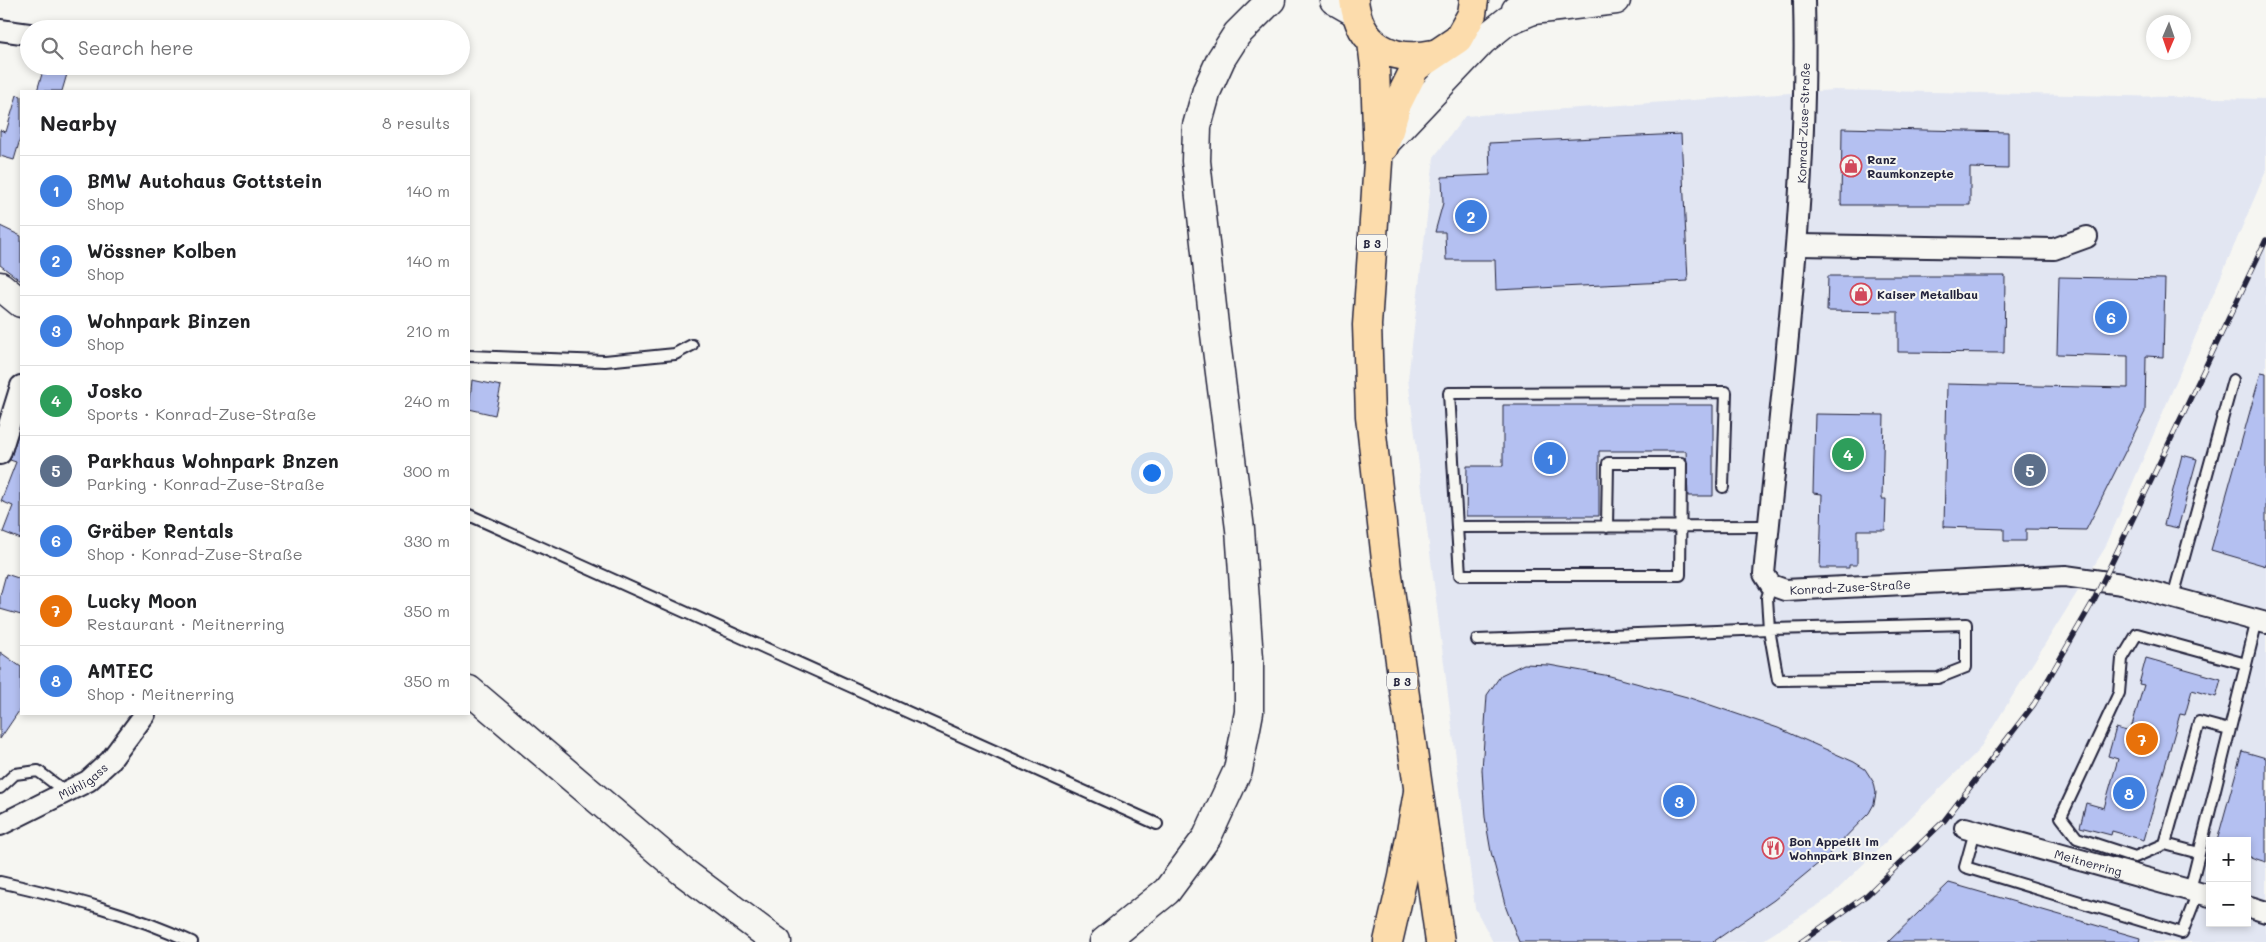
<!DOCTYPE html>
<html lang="en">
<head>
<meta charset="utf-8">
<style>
  :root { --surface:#fff; --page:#f6f6f6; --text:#202124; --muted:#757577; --line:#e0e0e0; --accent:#d1495b }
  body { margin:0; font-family:Mali,sans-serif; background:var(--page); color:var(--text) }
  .controls { position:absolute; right:15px; bottom:15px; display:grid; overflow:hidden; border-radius:0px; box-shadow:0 2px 8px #0003 }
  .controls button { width:45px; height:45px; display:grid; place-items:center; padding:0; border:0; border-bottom:1px solid var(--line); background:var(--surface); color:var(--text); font:25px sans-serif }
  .compass { position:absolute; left:2146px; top:15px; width:45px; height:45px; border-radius:50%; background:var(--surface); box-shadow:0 2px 8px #0003; rotate:182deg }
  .you { position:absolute; left:1151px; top:472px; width:18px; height:18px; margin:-12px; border:4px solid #fff; border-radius:50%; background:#1a73e8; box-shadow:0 0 0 8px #1a73e833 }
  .badge { display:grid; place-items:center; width:32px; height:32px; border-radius:50%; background:var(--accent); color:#fff; font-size:16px; font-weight:700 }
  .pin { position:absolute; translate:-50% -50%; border:2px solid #fff; box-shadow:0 1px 5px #0006 }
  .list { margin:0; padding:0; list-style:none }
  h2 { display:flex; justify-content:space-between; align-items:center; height:65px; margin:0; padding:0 20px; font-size:21px }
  h2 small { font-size:16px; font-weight:400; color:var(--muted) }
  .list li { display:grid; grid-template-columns:32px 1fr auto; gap:15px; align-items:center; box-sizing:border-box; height:70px; padding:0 20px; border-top:1px solid var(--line) }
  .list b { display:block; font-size:19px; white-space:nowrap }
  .list p { margin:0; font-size:16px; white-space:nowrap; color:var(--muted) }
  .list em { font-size:16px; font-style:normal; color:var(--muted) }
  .icon { flex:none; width:28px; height:28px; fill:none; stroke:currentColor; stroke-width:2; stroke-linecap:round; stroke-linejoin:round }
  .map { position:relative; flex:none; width:2266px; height:942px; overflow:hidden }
  .search { position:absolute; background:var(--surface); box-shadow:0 2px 8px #0003; left:20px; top:20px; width:450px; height:55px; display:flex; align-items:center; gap:12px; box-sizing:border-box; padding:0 18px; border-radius:28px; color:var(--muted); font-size:19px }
  .panel { position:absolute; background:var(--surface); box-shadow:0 2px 8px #0003; left:20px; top:90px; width:450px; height:625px; border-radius:0px }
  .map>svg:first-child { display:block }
  .built { fill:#e2e6f2; fill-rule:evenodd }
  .building { fill:#b4c0f1; stroke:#22223b }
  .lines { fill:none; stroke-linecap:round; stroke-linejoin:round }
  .lane-casing { stroke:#22223b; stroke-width:14 }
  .street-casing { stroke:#22223b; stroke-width:24 }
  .secondary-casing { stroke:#22223b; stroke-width:31 }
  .primary-casing { stroke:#22223b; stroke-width:31 }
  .highway-casing { stroke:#22223b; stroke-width:31 }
  .lane { stroke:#f6f6f2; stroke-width:10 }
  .street { stroke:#f6f6f2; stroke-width:20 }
  .secondary { stroke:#f6f6f2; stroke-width:28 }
  .primary { stroke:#fcdcac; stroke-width:28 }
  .highway { stroke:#fcdcac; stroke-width:28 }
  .rail-casing { stroke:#22223b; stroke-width:5.5 }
  .rail { stroke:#f6f6f2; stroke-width:4; stroke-dasharray:11; stroke-linecap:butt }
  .labels { text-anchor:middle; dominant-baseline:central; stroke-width:4; stroke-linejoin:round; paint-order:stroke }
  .shield { fill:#f6f6f2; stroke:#626272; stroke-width:1 }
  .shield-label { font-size:11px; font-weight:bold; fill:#22223b }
  .street-label { font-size:12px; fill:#22223b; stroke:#f6f6f2 }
  .poi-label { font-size:12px; font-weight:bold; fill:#22223b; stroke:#f6f6f2; text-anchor:start }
</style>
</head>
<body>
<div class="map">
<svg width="2266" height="942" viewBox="0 0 2266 942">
  <rect width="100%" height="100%" fill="#f6f6f2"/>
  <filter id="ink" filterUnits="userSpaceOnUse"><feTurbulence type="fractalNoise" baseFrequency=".02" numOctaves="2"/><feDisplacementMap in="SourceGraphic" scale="10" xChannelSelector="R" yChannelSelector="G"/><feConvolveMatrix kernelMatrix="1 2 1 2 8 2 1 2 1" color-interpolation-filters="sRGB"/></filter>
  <g filter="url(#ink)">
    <!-- built -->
    <g class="built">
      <polygon points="1834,90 2266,99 2266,171 2105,548 1978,751 1829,898 1760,942 1493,942 1475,908 1408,379 1434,157 1465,116"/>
      <path d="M 2266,240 L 2266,942 L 1801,942 L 1867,895 L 1944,821 L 2034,704 L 2094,600 ZM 2210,841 L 2247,841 L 2247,923 L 2210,923 Z"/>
    </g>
    <!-- building -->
    <g class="building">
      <polygon points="44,67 67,74 62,91 37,91"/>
      <polygon points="17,95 21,96 21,136 14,160 0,156 0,130 6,132"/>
      <polygon points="1842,128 2008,132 2008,169 1970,168 1970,205 1841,205"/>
      <polygon points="1681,134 1688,281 1496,290 1495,260 1446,260 1445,232 1435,232 1443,203 1442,177 1490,175 1489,143"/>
      <polygon points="0,226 21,236 21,281 0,265"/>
      <polygon points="1828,276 2005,276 2004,353 1898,352 1898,312 1827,311"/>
      <polygon points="2059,277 2165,279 2163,357 2146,356 2145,412 2086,530 2026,529 2026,541 2004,541 2004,529 1944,527 1947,384 2128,388 2128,356 2057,354"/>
      <polygon points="2261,372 2266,373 2266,566 2211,550"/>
      <polygon points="472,380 501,386 495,415 469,409"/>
      <polygon points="1503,405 1713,405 1713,496 1688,496 1686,451 1599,451 1599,516 1466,516 1467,466 1503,466"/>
      <polygon points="1815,414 1884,415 1882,499 1886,499 1885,530 1857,530 1857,565 1849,565 1849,568 1820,568 1822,494 1813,493"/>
      <polygon points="21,425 21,539 3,532 13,506 1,501 16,462 10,460"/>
      <polygon points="2182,455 2197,459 2178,528 2164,525"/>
      <polygon points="6,574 21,579 21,615 0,609 0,596"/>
      <polygon points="0,652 21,667 21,708 0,739"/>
      <polygon points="2146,658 2221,679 2216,697 2192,690 2185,715 2180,714 2144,840 2112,831 2111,835 2080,827 2086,803 2104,808 2118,759 2108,756 2116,728 2130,732 2144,685 2139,684"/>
      <polygon points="1524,664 1549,665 1610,676 1687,697 1778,728 1854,762 1865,769 1874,783 1876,793 1874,804 1869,813 1825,858 1774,900 1713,942 1519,942 1506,908 1491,852 1485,817 1482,770 1487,695 1501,675"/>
      <polygon points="2242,751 2266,758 2266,862 2247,856 2247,841 2217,841"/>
      <polygon points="1949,883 2140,938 2139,942 1888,942"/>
    </g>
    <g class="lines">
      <!-- lane casing -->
      <g class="lane-casing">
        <g id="lane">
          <polyline points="469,356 605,361 675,354 692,345"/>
          <polyline points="469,515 1157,824"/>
          <polyline points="1457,527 1449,393 1726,392 1723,487"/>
          <path d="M 1607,527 L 1608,463 L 1681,463 L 1680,575 L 1460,575 L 1457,527 C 1561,527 1665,526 1768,526"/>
          <polyline points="2173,597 2233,380"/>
          <polyline points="1477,640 1769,629 1778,680 1938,678 1966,667 1966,624 1769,629 1767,598 1771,585"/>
          <polyline points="0,788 15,774 38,771 67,793"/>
          <polyline points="1975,831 1965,867 2182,933 2198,892"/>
          <polyline points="2165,844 2135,857 2077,838 2061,817 2119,693 2122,659 2137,634 2246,664"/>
          <polyline points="2199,853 2165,844 2199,722 2229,730"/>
          <path d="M 0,882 C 66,897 130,913 192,942"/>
          <polyline points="2190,890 2257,620"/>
        </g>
      </g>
      <!-- street casing -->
      <g class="street-casing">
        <g id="street">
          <path id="s1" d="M 1804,0 C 1809,192 1782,383 1764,574 L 1771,585 L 1785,590 L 2065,576 L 2122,584 L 2266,623"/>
          <polyline points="0,30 29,34"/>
          <polyline points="1798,245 2054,249 2087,237"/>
          <polyline points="0,454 21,386"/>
          <path id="s2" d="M 0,825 L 88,781 L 110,761 L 145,714"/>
          <path id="s3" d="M 1965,828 L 2210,896"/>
          <polyline points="2247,906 2266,912"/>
        </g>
      </g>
      <!-- secondary casing -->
      <g class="secondary-casing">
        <g id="secondary">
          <polyline points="1334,0 1355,12"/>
          <polyline points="1516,10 1533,10 1616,0"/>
          <polyline points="1386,142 1482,41 1507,21 1533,10"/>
          <polyline points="0,286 21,303"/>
          <polyline points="469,690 682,871 777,942"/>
          <polyline points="1104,942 1167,891 1207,837 1238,770 1249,712 1249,659 1240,529 1215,334 1196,161 1197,126 1207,90 1221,59 1237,34 1271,0"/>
        </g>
      </g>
      <!-- primary casing -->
      <g class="primary-casing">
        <g id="primary">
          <path d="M 1354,0 C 1359,45 1391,63 1434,54"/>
          <polyline points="1372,42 1375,67 1378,162 1367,325 1370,416 1387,569 1440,942"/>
          <polyline points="1384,147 1397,104 1415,68 1458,39 1472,14 1474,0"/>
        </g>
      </g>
      <!-- highway casing -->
      <g class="highway-casing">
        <polyline id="highway" points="1388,942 1403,877 1418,792"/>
      </g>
      <!-- lane -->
      <use href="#lane" class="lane"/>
      <!-- street -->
      <use href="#street" class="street"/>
      <!-- secondary -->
      <use href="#secondary" class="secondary"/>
      <!-- primary -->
      <use href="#primary" class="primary"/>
      <!-- highway -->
      <use href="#highway" class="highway"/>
      <!-- rail casing -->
      <g class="rail-casing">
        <polyline id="rail" points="1801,942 1867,895 1944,821 2034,704 2094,600 2266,240"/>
      </g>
      <!-- rail -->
      <use href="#rail" class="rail"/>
    </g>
  </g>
  <!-- icons -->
  <defs>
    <g id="shop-ring" transform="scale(1.125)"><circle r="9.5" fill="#f6f6f2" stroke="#d1495b" stroke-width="1.5"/><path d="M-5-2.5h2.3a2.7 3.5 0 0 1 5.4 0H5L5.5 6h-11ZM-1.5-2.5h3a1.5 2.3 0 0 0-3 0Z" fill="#d1495b"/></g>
    <g id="restaurant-ring" transform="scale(1.125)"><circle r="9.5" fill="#f6f6f2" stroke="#d1495b" stroke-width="1.5"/><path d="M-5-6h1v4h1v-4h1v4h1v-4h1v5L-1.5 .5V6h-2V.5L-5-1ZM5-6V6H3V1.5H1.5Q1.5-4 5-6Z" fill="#d1495b"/></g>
  </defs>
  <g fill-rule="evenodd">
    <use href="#shop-ring" x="1851" y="166"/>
    <use href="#shop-ring" x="1861" y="294"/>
    <use href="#restaurant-ring" x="1773" y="848"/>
  </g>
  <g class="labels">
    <!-- shield labels -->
    <g class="shield">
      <rect x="1357" y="234.5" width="30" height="17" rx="4"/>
      <rect x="1387" y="672.5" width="30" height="17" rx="4"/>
    </g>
    <g class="shield-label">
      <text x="1372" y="243">B 3</text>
      <text x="1402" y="681">B 3</text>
    </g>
    <!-- street labels -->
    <g class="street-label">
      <text transform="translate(1803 123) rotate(-88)">Konrad-Zuse-Straße</text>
      <text stroke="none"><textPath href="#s1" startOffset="669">Konrad-Zuse-Straße</textPath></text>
      <text stroke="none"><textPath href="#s2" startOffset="94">Mühligass</textPath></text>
      <text stroke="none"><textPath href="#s3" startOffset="128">Meitnerring</textPath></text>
    </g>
    <!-- poi labels -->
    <g class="poi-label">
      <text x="1867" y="159">Ranz<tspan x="1867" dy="14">Raumkonzepte</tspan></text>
      <text x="1877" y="294">Kaiser Metallbau</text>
      <text x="1789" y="841">Bon Appetit im<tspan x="1789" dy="14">Wohnpark Binzen</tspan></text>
    </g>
  </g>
</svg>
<div class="controls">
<button>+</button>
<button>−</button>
</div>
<svg class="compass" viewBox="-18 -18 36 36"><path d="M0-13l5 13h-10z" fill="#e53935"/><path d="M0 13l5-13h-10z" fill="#757577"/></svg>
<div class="you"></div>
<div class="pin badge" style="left:1550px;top:458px;background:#3f7fe0">1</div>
<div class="pin badge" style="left:1471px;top:216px;background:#3f7fe0">2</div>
<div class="pin badge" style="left:1679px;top:801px;background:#3f7fe0">3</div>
<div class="pin badge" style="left:1848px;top:454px;background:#2e9e5b">4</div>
<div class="pin badge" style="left:2030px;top:470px;background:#5c6f8a">5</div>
<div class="pin badge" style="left:2111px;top:317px;background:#3f7fe0">6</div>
<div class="pin badge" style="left:2142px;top:739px;background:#e8710a">7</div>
<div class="pin badge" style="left:2129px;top:793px;background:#3f7fe0">8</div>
<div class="search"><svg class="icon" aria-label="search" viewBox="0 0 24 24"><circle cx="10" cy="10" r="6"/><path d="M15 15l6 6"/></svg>Search here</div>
<section class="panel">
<h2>Nearby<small>8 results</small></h2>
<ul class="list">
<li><span class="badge" style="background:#3f7fe0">1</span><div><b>BMW Autohaus Gottstein</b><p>Shop</p></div><em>140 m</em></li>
<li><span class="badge" style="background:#3f7fe0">2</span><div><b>Wössner Kolben</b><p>Shop</p></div><em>140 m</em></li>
<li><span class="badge" style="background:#3f7fe0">3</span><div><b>Wohnpark Binzen</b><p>Shop</p></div><em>210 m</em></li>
<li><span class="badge" style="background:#2e9e5b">4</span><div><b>Josko</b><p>Sports · Konrad-Zuse-Straße</p></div><em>240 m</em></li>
<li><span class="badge" style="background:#5c6f8a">5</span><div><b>Parkhaus Wohnpark Bnzen</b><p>Parking · Konrad-Zuse-Straße</p></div><em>300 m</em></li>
<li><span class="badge" style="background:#3f7fe0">6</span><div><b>Gräber Rentals</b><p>Shop · Konrad-Zuse-Straße</p></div><em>330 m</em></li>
<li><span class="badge" style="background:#e8710a">7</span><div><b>Lucky Moon</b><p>Restaurant · Meitnerring</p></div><em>350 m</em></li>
<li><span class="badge" style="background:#3f7fe0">8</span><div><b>AMTEC</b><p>Shop · Meitnerring</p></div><em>350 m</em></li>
</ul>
</section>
</div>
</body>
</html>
